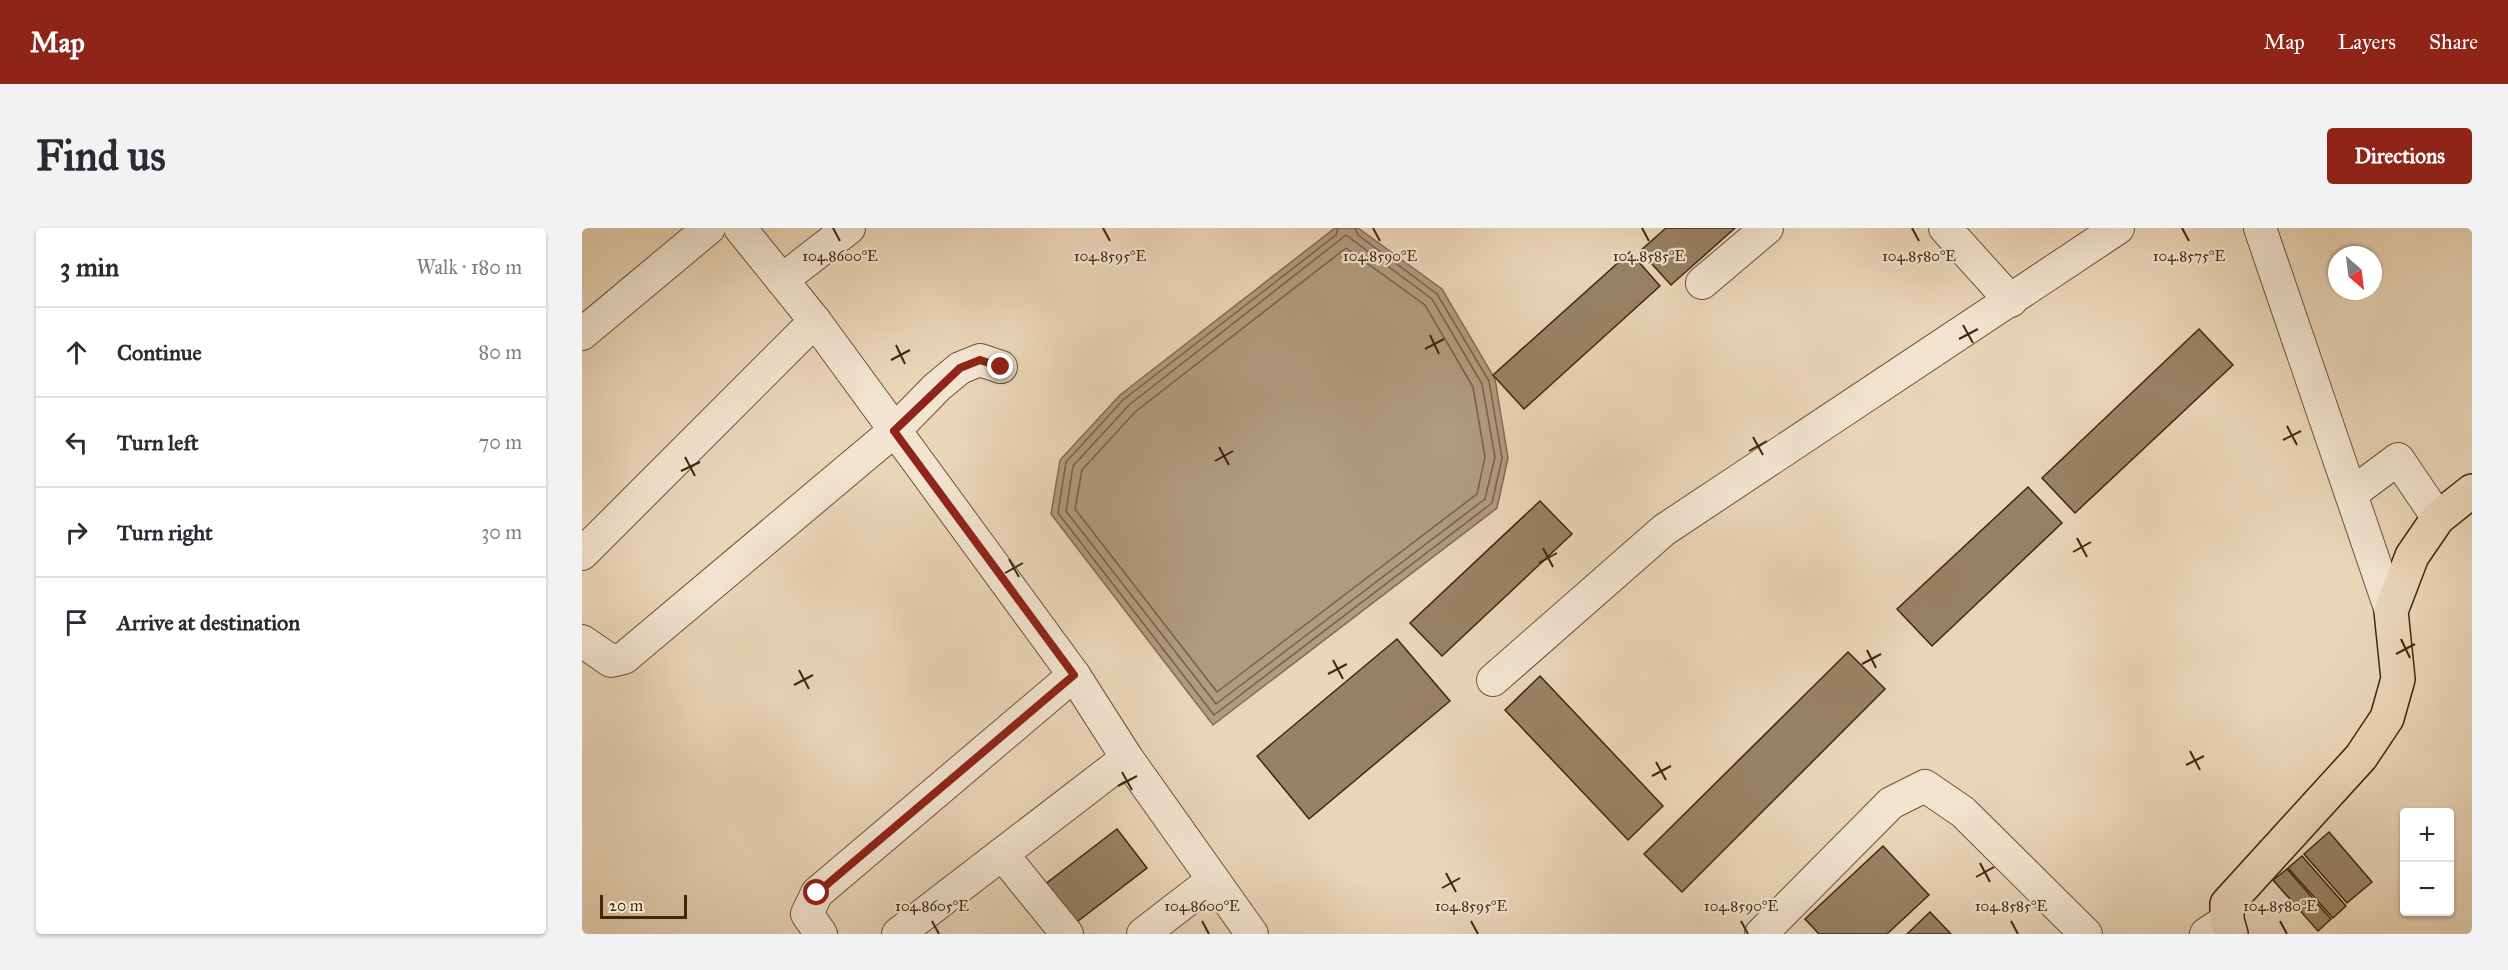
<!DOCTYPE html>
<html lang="en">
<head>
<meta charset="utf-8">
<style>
  :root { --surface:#fff; --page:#f2f2f3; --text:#2b2b33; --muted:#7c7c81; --line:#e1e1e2; --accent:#8f2418 }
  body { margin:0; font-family:"IM FELL Great Primer",serif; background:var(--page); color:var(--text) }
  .controls { position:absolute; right:18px; bottom:18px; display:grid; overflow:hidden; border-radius:6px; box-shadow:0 2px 4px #0004 }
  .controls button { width:54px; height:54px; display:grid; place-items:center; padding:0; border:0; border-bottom:2px solid var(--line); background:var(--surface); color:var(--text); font:30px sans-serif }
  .compass { position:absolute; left:1746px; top:18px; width:54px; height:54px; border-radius:50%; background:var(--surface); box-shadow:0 2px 4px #0004; rotate:152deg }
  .scale { position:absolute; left:18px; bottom:15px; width:87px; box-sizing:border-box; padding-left:6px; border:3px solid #40280b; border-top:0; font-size:16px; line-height:21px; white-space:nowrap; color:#40280b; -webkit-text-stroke:4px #f2e4d0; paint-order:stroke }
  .stop { position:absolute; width:18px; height:18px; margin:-14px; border:4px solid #8f2418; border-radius:50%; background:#fff }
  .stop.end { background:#8f2418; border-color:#fff; box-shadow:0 2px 6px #0008 }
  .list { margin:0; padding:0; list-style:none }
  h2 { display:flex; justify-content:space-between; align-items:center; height:78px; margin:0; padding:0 24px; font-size:26px }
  h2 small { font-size:20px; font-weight:400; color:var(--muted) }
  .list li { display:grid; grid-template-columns:39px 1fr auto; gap:18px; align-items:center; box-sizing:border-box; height:90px; padding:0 24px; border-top:2px solid var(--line) }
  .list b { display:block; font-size:22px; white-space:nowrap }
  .list em { font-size:20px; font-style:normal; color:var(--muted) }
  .icon { flex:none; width:33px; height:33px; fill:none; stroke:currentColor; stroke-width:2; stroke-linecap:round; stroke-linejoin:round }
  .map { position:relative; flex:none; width:1890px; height:706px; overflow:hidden; border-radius:6px }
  header { display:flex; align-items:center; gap:36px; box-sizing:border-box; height:84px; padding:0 30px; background:var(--accent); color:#fff }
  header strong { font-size:28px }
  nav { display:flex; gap:33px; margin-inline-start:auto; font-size:21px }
  .intro { display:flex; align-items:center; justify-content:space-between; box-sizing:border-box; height:144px; padding:0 36px }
  h1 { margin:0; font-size:42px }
  .button { padding:15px 27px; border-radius:6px; background:var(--accent); color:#fff; font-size:21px; font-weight:700 }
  main { display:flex; gap:36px; padding:0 36px }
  aside { flex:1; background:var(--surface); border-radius:6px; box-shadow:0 2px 4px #0004 }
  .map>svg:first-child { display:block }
  .water { fill:#b19a7d; stroke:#846c4f; stroke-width:1.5 }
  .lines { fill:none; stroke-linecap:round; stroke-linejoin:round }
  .shore { stroke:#786144; stroke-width:1.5 }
  .building { fill:#998264; stroke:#40280b; stroke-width:1.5 }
  .minor-casing { stroke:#6b5336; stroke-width:34 }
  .major-casing { stroke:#40280b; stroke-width:36 }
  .minor { stroke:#f2e4d0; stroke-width:32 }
  .major { stroke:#ebd5b7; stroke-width:33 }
  .route { stroke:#8f2418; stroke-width:8 }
  .ticks { fill:none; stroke:#40280b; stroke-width:2 }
  .ticks-label { font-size:15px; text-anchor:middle; fill:#40280b; stroke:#f2e4d0; stroke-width:4.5; stroke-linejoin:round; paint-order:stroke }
</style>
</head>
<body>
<header>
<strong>Map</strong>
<nav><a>Map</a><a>Layers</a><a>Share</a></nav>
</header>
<div class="intro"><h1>Find us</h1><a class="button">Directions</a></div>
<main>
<aside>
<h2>3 min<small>Walk · 180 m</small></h2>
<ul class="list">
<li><svg class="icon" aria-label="ahead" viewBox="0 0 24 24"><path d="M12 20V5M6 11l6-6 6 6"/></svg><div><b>Continue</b></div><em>80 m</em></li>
<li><svg class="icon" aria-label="left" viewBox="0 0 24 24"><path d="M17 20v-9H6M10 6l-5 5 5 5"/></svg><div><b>Turn left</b></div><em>70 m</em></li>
<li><svg class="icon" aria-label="right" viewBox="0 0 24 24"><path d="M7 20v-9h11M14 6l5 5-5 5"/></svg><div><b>Turn right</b></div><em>30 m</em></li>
<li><svg class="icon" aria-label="arrive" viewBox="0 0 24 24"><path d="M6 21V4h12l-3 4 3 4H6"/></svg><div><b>Arrive at destination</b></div></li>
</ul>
</aside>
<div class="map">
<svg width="1890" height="706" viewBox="0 0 1890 706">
  <rect width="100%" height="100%" fill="#ebd5b7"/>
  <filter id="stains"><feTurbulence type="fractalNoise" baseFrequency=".00333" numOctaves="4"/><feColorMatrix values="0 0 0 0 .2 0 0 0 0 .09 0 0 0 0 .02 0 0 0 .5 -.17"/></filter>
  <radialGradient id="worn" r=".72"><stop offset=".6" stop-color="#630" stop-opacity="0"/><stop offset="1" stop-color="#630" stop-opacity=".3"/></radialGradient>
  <!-- water -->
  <polygon class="water" points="753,0 776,0 860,61 913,151 926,230 915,280 631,497 469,286 478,232 538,167"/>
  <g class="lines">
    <!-- shore -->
    <g class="shore">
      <polyline points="756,0 754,7 541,172 484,234 476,285 632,487 910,275 920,230 907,153 855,66 776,7 773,0"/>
      <polygon points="764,7 850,71 900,156 913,229 903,271 634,476 484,283 491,238 547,177"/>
      <polygon points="764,20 843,77 891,159 903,229 895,266 635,464 493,281 500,242 553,184"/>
    </g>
  </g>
  <!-- building -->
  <g class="building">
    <polygon points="1084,0 1153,0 1089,57 1058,23"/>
    <polygon points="1048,24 1078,58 942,181 911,147"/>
    <polygon points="1617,101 1651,137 1493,285 1460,250"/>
    <polygon points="1446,259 1480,295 1350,418 1315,381"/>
    <polygon points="958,273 990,306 860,428 828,395"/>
    <polygon points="815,411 868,473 727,591 675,528"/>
    <polygon points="1266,424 1303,461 1100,664 1062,626"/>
    <polygon points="958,448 1081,578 1046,612 923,482"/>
    <polygon points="535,601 565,640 483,703 453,664"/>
    <polygon points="1747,604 1790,654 1765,675 1722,626"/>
    <polygon points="1301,618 1347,667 1305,706 1237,706 1223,691"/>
    <polygon points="1720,628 1764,678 1751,690 1706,640"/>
    <polygon points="1705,641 1749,691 1736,703 1691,652"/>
    <polygon points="1348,684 1369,706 1325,706"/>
  </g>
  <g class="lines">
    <!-- minor casing -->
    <g class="minor-casing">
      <g id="minor">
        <polyline points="158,0 233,93 492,447 545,530 670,706"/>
        <polyline points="1363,0 1429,73"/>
        <polyline points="1678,0 1809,383"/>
        <polyline points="200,52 267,0"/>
        <polyline points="1120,55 1185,0"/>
        <polyline points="0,106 127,0"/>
        <polyline points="1769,266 1816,231 1856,290"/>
        <polyline points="0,326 233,93"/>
        <polyline points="0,413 29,433 42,430 312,203 355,159 378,140 398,132 419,139"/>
        <polyline points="911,452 1082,302 1536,0"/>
        <polyline points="420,626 485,706"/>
        <polyline points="239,706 225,686 235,665 492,447"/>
        <polyline points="316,706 545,530"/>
        <polyline points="561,706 631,652"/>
        <polyline points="1179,706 1309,575 1343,558 1381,584 1504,706"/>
        <polyline points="1624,706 1645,692"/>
      </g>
    </g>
    <!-- major casing -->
    <g class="major-casing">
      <polyline id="major" points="1649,706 1645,692 1645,676 1779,529 1805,490 1816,451 1809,383 1830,328 1856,290 1890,263"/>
    </g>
    <!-- minor -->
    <use href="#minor" class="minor"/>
    <!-- major -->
    <use href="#major" class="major"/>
  </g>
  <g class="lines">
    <!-- route -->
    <polyline class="route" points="235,665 492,447 312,203 378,140 398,132 419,139"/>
  </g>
  <!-- ticks -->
  <path class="ticks" d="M 251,0 L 258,13M 521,0 L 528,13M 791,0 L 798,13M 1060,0 L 1067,13M 1330,0 L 1337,13M 1600,0 L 1607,13M 1381,97 L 1391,115M 848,107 L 857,126M 1377,111 L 1396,101M 314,117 L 323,136M 843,121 L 862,111M 309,132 L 328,122M 1705,198 L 1715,217M 1171,209 L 1181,227M 1701,212 L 1719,203M 637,219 L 647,237M 1167,223 L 1185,213M 103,229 L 113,248M 633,233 L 651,223M 99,243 L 118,234M 1495,310 L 1505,329M 961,320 L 971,339M 1491,324 L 1509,314M 427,331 L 437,349M 957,335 L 975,325M 423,345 L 441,335M 1819,411 L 1828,430M 1285,422 L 1294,440M 1814,426 L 1833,416M 751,432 L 761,451M 1280,436 L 1299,426M 217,442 L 227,461M 746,446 L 765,436M 212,457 L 231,447M 1608,523 L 1618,542M 1074,534 L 1084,552M 1604,537 L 1622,528M 540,544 L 550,562M 1070,548 L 1089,538M 536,558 L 555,548M 1398,635 L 1408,654M 864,645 L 874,664M 1394,649 L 1412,639M 860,660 L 878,650M 350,693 L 357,706M 620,693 L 627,706M 889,693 L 896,706M 1159,693 L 1166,706M 1429,693 L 1436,706M 1698,693 L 1705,706"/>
  <g class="ticks-label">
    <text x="1337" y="33">104.8580°E</text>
    <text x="1607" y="33">104.8575°E</text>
    <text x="258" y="33">104.8600°E</text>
    <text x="528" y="33">104.8595°E</text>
    <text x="798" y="33">104.8590°E</text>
    <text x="1067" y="33">104.8585°E</text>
    <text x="350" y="683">104.8605°E</text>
    <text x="620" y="683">104.8600°E</text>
    <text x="889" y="683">104.8595°E</text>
    <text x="1159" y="683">104.8590°E</text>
    <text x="1429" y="683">104.8585°E</text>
    <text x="1698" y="683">104.8580°E</text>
  </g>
  <rect width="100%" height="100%" filter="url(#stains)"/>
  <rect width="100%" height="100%" fill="url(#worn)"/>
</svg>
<div class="controls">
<button>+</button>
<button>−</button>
</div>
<svg class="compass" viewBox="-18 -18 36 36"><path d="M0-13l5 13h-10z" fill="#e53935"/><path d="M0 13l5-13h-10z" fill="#7c7c81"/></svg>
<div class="scale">20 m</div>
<div class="stop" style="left:235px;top:665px"></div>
<div class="stop end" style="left:419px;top:139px"></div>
</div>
</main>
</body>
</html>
